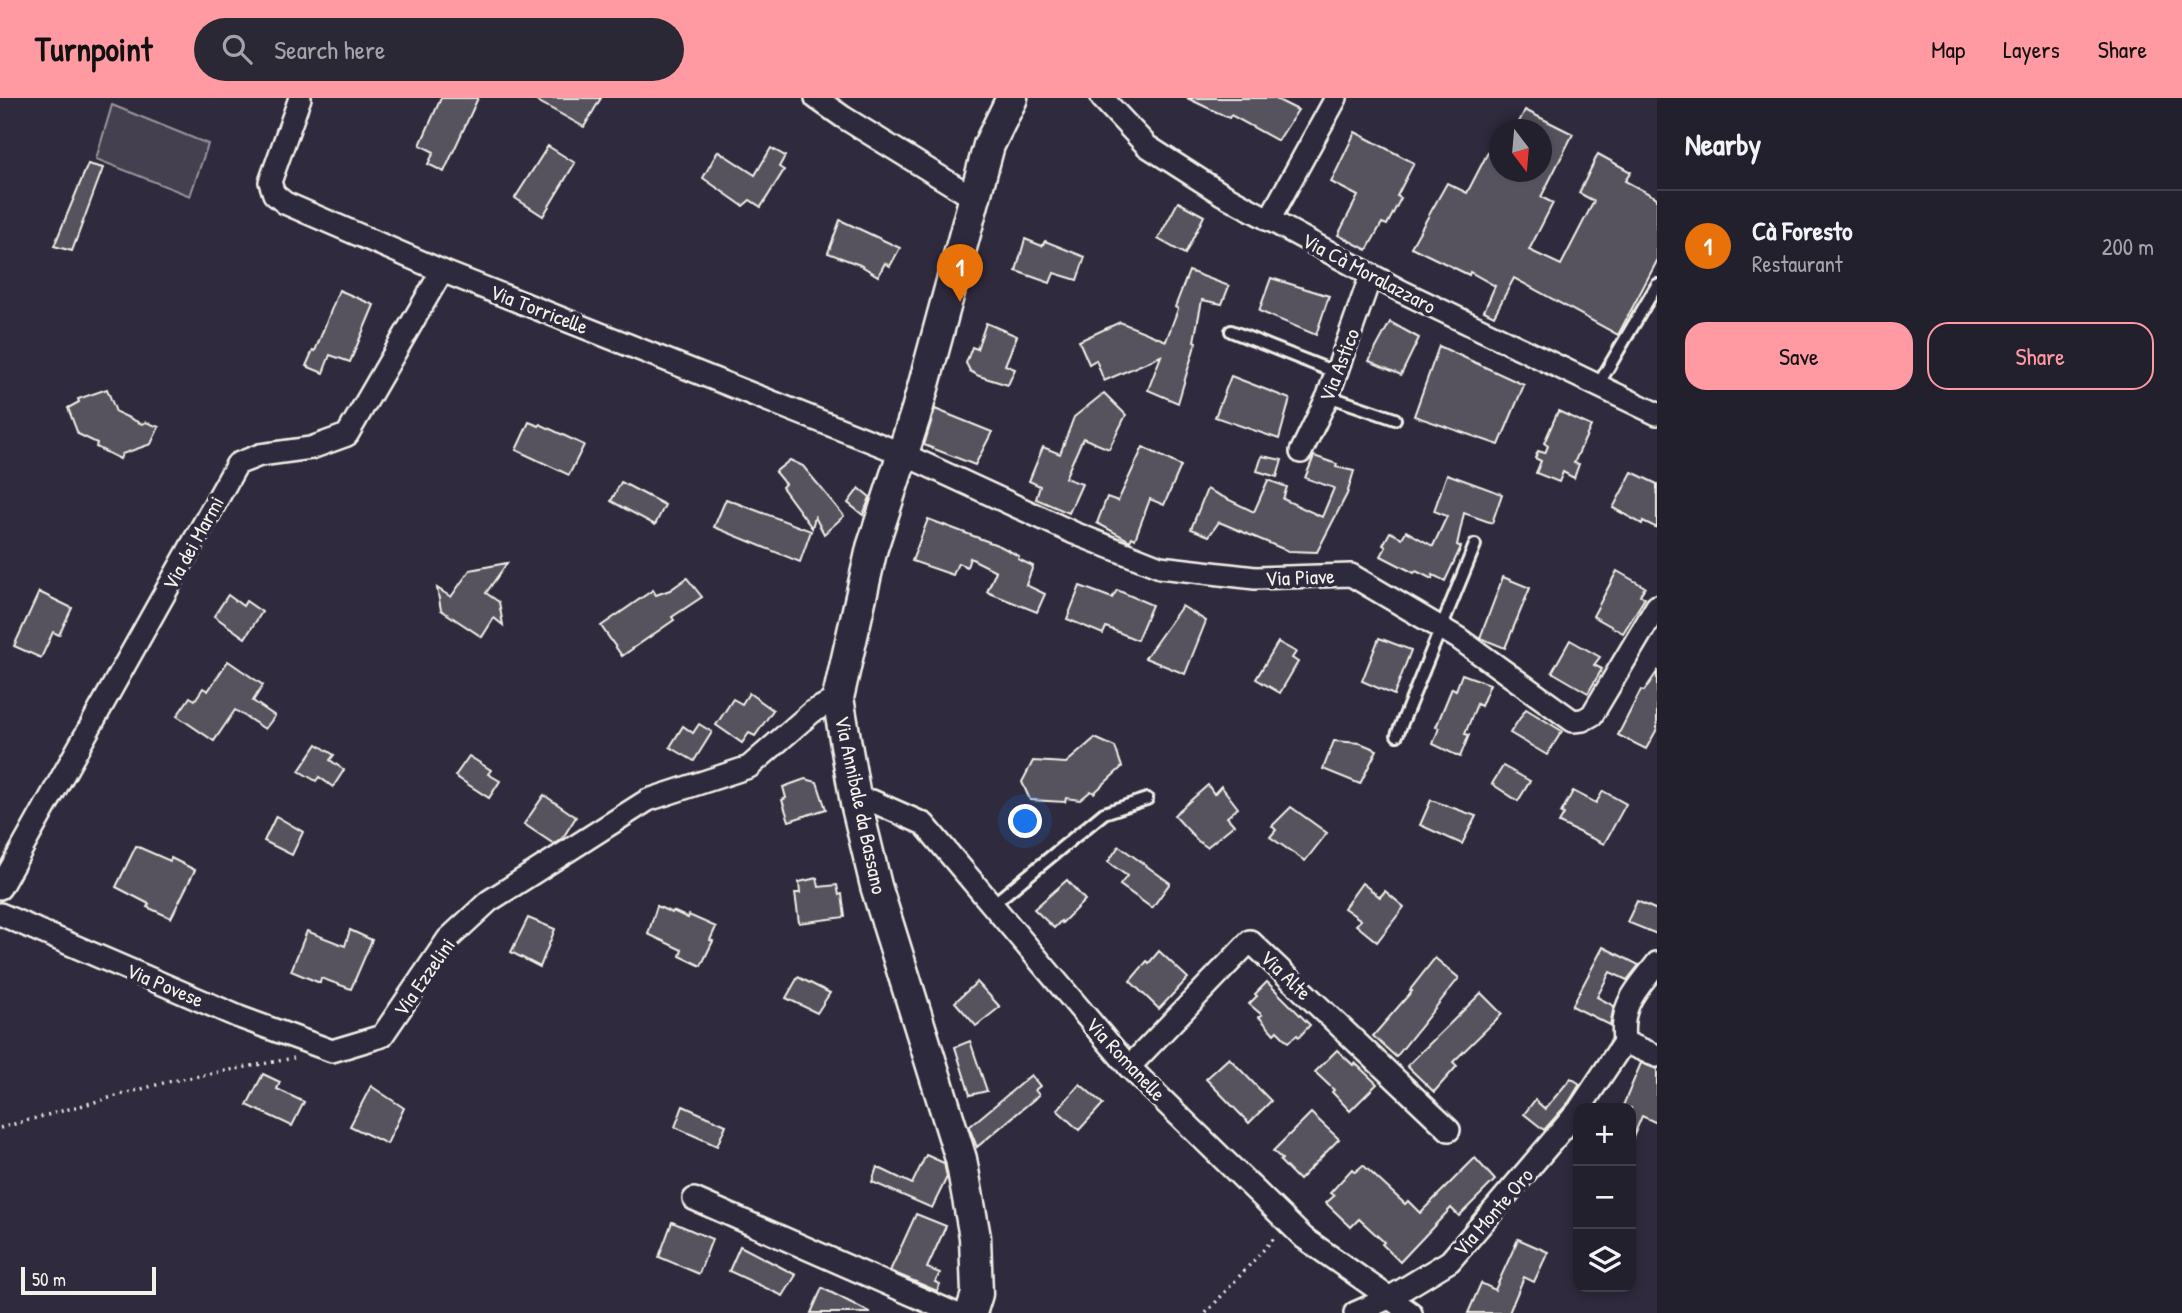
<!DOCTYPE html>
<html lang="en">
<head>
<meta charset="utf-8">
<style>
  :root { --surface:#23202e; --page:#2b2836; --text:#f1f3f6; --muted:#a3a3aa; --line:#403e4a; --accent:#ff9aa2 }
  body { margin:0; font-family:"Patrick Hand",sans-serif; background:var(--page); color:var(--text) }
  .controls { position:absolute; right:21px; bottom:21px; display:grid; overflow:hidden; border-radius:14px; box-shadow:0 4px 10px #0003 }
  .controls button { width:63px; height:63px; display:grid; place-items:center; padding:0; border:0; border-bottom:2px solid var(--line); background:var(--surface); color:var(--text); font:35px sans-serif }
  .compass { position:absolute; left:1489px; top:21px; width:63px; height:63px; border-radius:50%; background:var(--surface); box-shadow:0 4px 10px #0003; rotate:164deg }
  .scale { position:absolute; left:21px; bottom:18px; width:135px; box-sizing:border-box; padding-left:7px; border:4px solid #f4f1e8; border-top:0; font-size:19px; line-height:24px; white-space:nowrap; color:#f4f1e8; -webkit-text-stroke:5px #2f2a3d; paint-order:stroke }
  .you { position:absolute; left:1026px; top:724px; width:24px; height:24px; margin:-18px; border:5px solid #fff; border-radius:50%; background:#1a73e8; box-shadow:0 0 0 10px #1a73e833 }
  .badge { display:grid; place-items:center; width:46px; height:46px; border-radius:50%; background:var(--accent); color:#fff; font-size:23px; font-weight:700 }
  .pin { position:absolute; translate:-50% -58px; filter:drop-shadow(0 2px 4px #0008) }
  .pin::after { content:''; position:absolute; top:37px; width:24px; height:21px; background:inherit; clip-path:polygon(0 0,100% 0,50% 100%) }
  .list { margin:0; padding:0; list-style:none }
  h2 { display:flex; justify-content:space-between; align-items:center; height:91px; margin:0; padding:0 28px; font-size:30px }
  h2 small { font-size:23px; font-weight:400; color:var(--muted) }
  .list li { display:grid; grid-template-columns:46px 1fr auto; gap:21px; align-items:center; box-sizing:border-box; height:112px; padding:0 28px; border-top:2px solid var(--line) }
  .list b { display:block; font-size:26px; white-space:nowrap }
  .list p { margin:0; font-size:23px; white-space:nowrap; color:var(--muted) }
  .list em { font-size:23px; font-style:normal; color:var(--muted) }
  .actions { display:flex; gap:14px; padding:21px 28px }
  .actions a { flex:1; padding:16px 0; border:2px solid var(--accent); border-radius:21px; text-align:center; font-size:24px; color:var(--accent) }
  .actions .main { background:var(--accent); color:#111 }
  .icon { flex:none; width:38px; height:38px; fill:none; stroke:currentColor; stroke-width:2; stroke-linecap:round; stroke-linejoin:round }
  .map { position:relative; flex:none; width:1657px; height:1215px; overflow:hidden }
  header { display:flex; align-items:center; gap:42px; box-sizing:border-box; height:98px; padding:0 35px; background:var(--accent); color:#111 }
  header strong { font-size:33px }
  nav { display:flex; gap:38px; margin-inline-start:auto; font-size:24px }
  .search { width:490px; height:63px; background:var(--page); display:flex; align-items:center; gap:18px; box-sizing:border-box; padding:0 24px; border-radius:38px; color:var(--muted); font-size:26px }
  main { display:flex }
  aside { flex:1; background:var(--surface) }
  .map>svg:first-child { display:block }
  .green { fill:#454050; stroke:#9c989c; stroke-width:2 }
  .building { fill:#56525f; stroke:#f4f1e8; stroke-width:2 }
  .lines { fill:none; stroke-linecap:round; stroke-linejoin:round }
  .lane-casing { stroke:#f4f1e8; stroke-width:16 }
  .street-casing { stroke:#f4f1e8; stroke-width:26 }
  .secondary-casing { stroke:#f4f1e8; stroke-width:35 }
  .path { stroke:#f4f1e8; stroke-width:3.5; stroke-dasharray:2 5; stroke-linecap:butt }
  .lane { stroke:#2f2a3d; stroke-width:10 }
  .street { stroke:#2f2a3d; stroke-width:21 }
  .secondary { stroke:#2f2a3d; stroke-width:30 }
  .labels { text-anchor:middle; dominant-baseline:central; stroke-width:7; stroke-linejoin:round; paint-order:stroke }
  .street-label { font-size:21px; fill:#f4f1e8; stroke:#2f2a3d }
</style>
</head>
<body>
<header>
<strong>Turnpoint</strong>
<div class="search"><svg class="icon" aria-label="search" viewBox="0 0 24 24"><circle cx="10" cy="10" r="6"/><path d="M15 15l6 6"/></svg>Search here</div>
<nav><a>Map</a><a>Layers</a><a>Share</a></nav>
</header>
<main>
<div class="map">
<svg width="1657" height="1215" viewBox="0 0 1657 1215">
  <rect width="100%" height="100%" fill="#2f2a3d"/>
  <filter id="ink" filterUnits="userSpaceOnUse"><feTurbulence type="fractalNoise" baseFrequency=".0143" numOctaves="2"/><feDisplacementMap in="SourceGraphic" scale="14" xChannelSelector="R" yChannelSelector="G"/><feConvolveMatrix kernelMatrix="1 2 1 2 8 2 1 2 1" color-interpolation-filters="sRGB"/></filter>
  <g filter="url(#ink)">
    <!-- green -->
    <polygon class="green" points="112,7 208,46 190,98 96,61"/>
    <!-- building -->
    <g class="building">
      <polygon points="441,0 478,0 444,74 428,66 434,54 420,47"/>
      <polygon points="532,0 601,0 584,29"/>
      <polygon points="1187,0 1274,0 1298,12 1278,43 1231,17 1229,20"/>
      <polygon points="1525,12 1573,36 1541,99 1553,105 1529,152 1561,167 1594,103 1579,95 1598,56 1631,74 1625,83 1657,100 1657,163 1618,237 1514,180 1494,218 1484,213 1495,188 1470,174 1469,177 1411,149 1447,85 1467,95 1500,31 1500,74 1542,74 1542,32 1515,32"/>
      <polygon points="1355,34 1414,65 1397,98 1401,100 1387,127 1382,125 1367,152 1338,137 1358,98 1331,84"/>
      <polygon points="548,48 575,65 543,118 515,100"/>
      <polygon points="771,50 785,58 779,69 784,72 761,109 750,102 743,108 703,80 718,53 755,77"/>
      <polygon points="88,66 103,70 72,153 54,148"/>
      <polygon points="1178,104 1204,118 1185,156 1158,141"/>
      <polygon points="840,122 900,150 890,168 885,165 878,178 860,167 828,155"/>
      <polygon points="1025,141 1042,148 1045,143 1085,159 1077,182 1054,175 1050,185 1016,173"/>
      <polygon points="1189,173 1229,188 1222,206 1202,202 1194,243 1196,244 1178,305 1148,292 1161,258 1104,283 1096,262 1089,266 1079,243 1120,224 1166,243 1178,211 1175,209"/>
      <polygon points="1271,180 1329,198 1316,237 1259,213"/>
      <polygon points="339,192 374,207 350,264 330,257 323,275 306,268 313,252 315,253"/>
      <polygon points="1390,224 1419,240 1401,277 1369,263"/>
      <polygon points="986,225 1017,238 1005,267 1015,271 1008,287 979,278 970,273 966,265 972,249 977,251"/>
      <polygon points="1439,248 1524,287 1499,347 1414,318"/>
      <polygon points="1231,278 1290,301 1279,341 1215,319"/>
      <polygon points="107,291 116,314 142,326 146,324 159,329 151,346 122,356 120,361 96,349 97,345 78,336 68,310 79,304 78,301"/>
      <polygon points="1104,295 1126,317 1109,351 1083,340 1065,380 1082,386 1069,415 1036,401 1040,388 1029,383 1043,349 1060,356 1074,319"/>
      <polygon points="935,311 992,334 975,367 924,347"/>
      <polygon points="1558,313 1591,328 1574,365 1579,366 1574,380 1563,374 1559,384 1536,375 1541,363 1535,360 1538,353 1545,355 1548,348 1544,345"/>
      <polygon points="529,324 539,328 540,326 584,347 569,377 516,352"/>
      <polygon points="1143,349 1181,368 1164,407 1150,401 1135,441 1132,439 1130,443 1097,425 1107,399 1118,403"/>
      <polygon points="1262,358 1282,362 1277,379 1257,373"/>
      <polygon points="1314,358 1337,366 1336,369 1354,373 1347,396 1317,454 1288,453 1219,424 1209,438 1191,431 1207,391 1254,414 1268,382 1287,389 1283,401 1322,419 1334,390 1305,380"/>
      <polygon points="790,362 803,368 844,418 824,436 815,419 812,430 782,389 785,386 775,374"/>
      <polygon points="1632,374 1657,386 1657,430 1643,423 1642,426 1613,410"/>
      <polygon points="1447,376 1502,396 1492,425 1464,415 1457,447 1461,449 1445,483 1433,477 1432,481 1416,473 1414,475 1381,458 1386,449 1383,447 1390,434 1402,440 1406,433 1433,448 1447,418 1434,413"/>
      <polygon points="621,384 665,407 655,427 611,403"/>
      <polygon points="859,390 870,399 863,417 848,405"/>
      <polygon points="726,401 811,433 800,464 714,429"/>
      <polygon points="928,421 1000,448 1019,458 1018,461 1033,468 1026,487 1045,496 1037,514 987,494 996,473 970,460 967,469 958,465 953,477 912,463"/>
      <polygon points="507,465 486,495 499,504 503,527 494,520 482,539 441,512 437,490 451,499 470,472"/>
      <polygon points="1617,473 1645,489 1640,497 1645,500 1623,535 1593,518"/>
      <polygon points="1503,479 1530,490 1505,550 1480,540"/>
      <polygon points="687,480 702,499 672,519 674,522 622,558 601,528 653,492 656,497 670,492"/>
      <polygon points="1080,488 1112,500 1117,492 1152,507 1137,542 1106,529 1103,536 1067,521"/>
      <polygon points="39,494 72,510 59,537 53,534 41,560 14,548"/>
      <polygon points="228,497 243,508 246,503 262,514 245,540 214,518"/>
      <polygon points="1182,508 1206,523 1185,576 1145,560"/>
      <polygon points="1379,540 1411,552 1394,597 1362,583"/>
      <polygon points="1570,542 1600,559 1594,567 1602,571 1588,595 1552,574"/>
      <polygon points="1278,544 1296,554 1292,560 1298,564 1280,595 1256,581"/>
      <polygon points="228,563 263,587 253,603 275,618 265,631 235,612 214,643 177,618 190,599 195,602 203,590 208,593"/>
      <polygon points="1657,574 1657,631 1646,651 1618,637 1641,592 1644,593"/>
      <polygon points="1462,576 1490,586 1481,608 1477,606 1465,636 1469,637 1460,659 1433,646 1439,630 1436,629 1452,590 1456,592"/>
      <polygon points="749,595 773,612 755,638 749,635 742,645 716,627 733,601 742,606"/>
      <polygon points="1526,611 1562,633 1547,657 1510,635"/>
      <polygon points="699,626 712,634 694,663 670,649 683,628 693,635"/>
      <polygon points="1095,640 1115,649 1122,669 1094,695 1091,693 1080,702 1066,700 1065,704 1030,702 1022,684 1033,663 1066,665"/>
      <polygon points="1334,643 1360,645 1377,652 1360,686 1323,671"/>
      <polygon points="317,646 334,657 330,662 344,672 333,689 319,679 316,683 299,673"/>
      <polygon points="469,658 491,672 488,676 500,683 489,700 455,678"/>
      <polygon points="1503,668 1530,683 1518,703 1492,686"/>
      <polygon points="805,681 817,684 826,711 789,723 782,702 786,700 783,689"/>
      <polygon points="1208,687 1214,696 1221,688 1238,710 1227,719 1234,727 1207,749 1198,743 1174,717"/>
      <polygon points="1573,693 1596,705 1603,693 1626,706 1604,746 1559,725 1564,716 1561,715"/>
      <polygon points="544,697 576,719 562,741 554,746 524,726"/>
      <polygon points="1431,702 1476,718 1462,746 1420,727"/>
      <polygon points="1291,709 1327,735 1305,763 1270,739 1276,732 1272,728"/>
      <polygon points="276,718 303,734 292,757 264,743"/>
      <polygon points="136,748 170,763 171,760 195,772 171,820 147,809 149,806 116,789"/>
      <polygon points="1119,748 1170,785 1152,810 1120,787 1127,778 1108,764"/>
      <polygon points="817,780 819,789 837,787 839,797 842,796 845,819 799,825 795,795 800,795 799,784"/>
      <polygon points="1067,782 1085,802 1062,825 1061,823 1054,830 1034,811"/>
      <polygon points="1362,785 1380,799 1385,793 1404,809 1377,844 1356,827 1361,822 1344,810"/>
      <polygon points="1637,803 1657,812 1657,836 1627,824"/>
      <polygon points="657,808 672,815 673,813 688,820 689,817 716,829 710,842 713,843 701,868 680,858 682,852 648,836"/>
      <polygon points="528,820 555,831 540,869 511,854"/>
      <polygon points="350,832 372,842 351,891 321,880 320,885 291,873 307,833 345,848"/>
      <polygon points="1603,849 1639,867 1627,882 1610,874 1597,899 1614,908 1610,927 1572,908"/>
      <polygon points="1159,853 1188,880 1159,911 1130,883 1147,863 1149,865"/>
      <polygon points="1435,860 1459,880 1396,959 1373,938 1412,893 1410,892"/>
      <polygon points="798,879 830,895 817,915 786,900"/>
      <polygon points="977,884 1000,909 976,928 955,904"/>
      <polygon points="1267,884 1310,927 1299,939 1297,937 1288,944 1277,933 1274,936 1259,919 1262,917 1249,906 1257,898 1255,896"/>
      <polygon points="1481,895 1502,916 1453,964 1457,968 1434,994 1407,968"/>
      <polygon points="970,943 987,993 970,997 955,949"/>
      <polygon points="1337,952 1353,967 1355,965 1377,986 1350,1013 1332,994 1334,992 1315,974"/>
      <polygon points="1229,960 1271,1003 1249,1025 1206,981"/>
      <polygon points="1641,965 1657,971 1657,1025 1642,1018 1631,1044 1631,1010 1622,1010"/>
      <polygon points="263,976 280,984 277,991 304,1004 292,1028 247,1007"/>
      <polygon points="1031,977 1040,988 1035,992 1039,997 977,1049 969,1029"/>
      <polygon points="1571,980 1580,986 1569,1004 1544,1032 1524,1016 1535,1002 1545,1011"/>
      <polygon points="1080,986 1103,1006 1079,1032 1057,1012"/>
      <polygon points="371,988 404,1010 387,1046 350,1028"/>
      <polygon points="683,1008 726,1027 717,1048 675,1029"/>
      <polygon points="1311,1015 1339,1041 1299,1082 1280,1063 1282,1061 1273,1053"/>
      <polygon points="926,1057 944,1065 947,1079 932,1110 872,1084 877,1069 912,1086"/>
      <polygon points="1475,1060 1495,1082 1459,1118 1451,1110 1400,1164 1382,1146 1384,1144 1359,1121 1351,1129 1326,1105 1334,1098 1330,1095 1352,1071 1355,1074 1363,1067 1405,1106 1408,1103 1420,1115"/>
      <polygon points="916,1116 946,1128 927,1170 940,1175 935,1184 940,1186 937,1193 890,1173"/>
      <polygon points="672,1124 712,1141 699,1176 659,1159"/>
      <polygon points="1518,1141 1548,1154 1534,1184 1524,1179 1509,1215 1468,1215 1481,1185 1495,1192"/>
      <polygon points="740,1148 796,1177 783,1198 729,1173"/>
      <polygon points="822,1190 834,1196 871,1215 811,1215"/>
    </g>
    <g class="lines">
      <!-- lane casing -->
      <g class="lane-casing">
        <g id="lane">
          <polyline points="1231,233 1337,275"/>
          <polyline points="1598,287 1657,187"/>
          <polyline points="1328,298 1395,321"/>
          <polyline points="1397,637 1475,447"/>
          <polyline points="992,807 1104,715 1147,701"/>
        </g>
      </g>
      <!-- street casing -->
      <g class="street-casing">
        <g id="street">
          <polyline points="300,0 270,84 274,96 285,105 442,173 903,356 1074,435 1160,469 1255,480 1351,477 1458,540 1573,623 1583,622 1592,617 1657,508"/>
          <polyline points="816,0 843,19 974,100"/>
          <polyline points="1102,0 1147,48 1222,96 1401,193 1657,316"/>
          <polyline points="1269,122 1336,0"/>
          <polyline points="1301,354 1328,298 1371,177"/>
          <polyline points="856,705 872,703 924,726 1129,969 1304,1140 1411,1215"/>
          <polyline points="0,790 237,366 260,357 311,350 347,337 442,173"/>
          <polyline points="0,816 239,919 332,953 382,938 448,841 489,803 648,702 749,669 812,614 838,600"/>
          <path d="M 1624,944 C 1620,906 1635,894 1657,865"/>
          <polyline points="1624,944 1657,958"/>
          <polyline points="1129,969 1250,843 1449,1032"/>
          <polyline points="1580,1010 1624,944"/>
          <polyline points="694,1101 954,1215"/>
          <polyline points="1355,1215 1389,1200 1450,1163 1578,1013"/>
        </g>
      </g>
      <!-- secondary casing -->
      <g class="secondary-casing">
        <polyline id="secondary" points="971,1215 977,1196 975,1139 961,1061 876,788 856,705 838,600 872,450 917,312 989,47 1012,0"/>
      </g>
      <!-- path -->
      <g class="path">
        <polyline points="0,1030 167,984 294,960"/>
        <polyline points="1206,1215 1276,1138"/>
      </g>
      <!-- lane -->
      <use href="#lane" class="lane"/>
      <!-- street -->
      <use href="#street" class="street"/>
      <!-- secondary -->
      <use href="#secondary" class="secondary"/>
    </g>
  </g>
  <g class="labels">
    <!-- street labels -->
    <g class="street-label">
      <text transform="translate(1369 175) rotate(28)">Via Cà Moralazzaro</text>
      <text transform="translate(539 211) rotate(21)">Via Torricelle</text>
      <text transform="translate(1339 267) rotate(-69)">Via Astico</text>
      <text transform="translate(193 445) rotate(-61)">Via dei Marmi</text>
      <text transform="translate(1300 479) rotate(-2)">Via Piave</text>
      <text transform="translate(861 707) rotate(78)">Via Annibale da Bassano</text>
      <text transform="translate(1286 877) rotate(44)">Via Alte</text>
      <text transform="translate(424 879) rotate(-55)">Via Ezzelini</text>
      <text transform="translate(165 887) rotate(23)">Via Povese</text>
      <text transform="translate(1126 961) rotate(47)">Via Romanelle</text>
      <text transform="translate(1493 1114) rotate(-49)">Via Monte Oro</text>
    </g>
  </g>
</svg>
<div class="controls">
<button>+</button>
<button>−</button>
<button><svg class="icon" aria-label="layers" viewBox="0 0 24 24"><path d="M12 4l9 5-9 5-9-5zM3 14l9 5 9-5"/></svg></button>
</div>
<svg class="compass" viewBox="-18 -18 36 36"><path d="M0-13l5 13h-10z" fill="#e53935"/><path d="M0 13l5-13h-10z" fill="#a3a3aa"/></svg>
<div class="scale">50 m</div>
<div class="you"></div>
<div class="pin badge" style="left:960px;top:204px;background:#e8710a">1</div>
</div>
<aside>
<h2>Nearby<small></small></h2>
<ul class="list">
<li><span class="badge" style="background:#e8710a">1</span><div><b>Cà Foresto</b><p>Restaurant</p></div><em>200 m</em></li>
</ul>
<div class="actions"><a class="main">Save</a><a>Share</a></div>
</aside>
</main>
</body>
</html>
